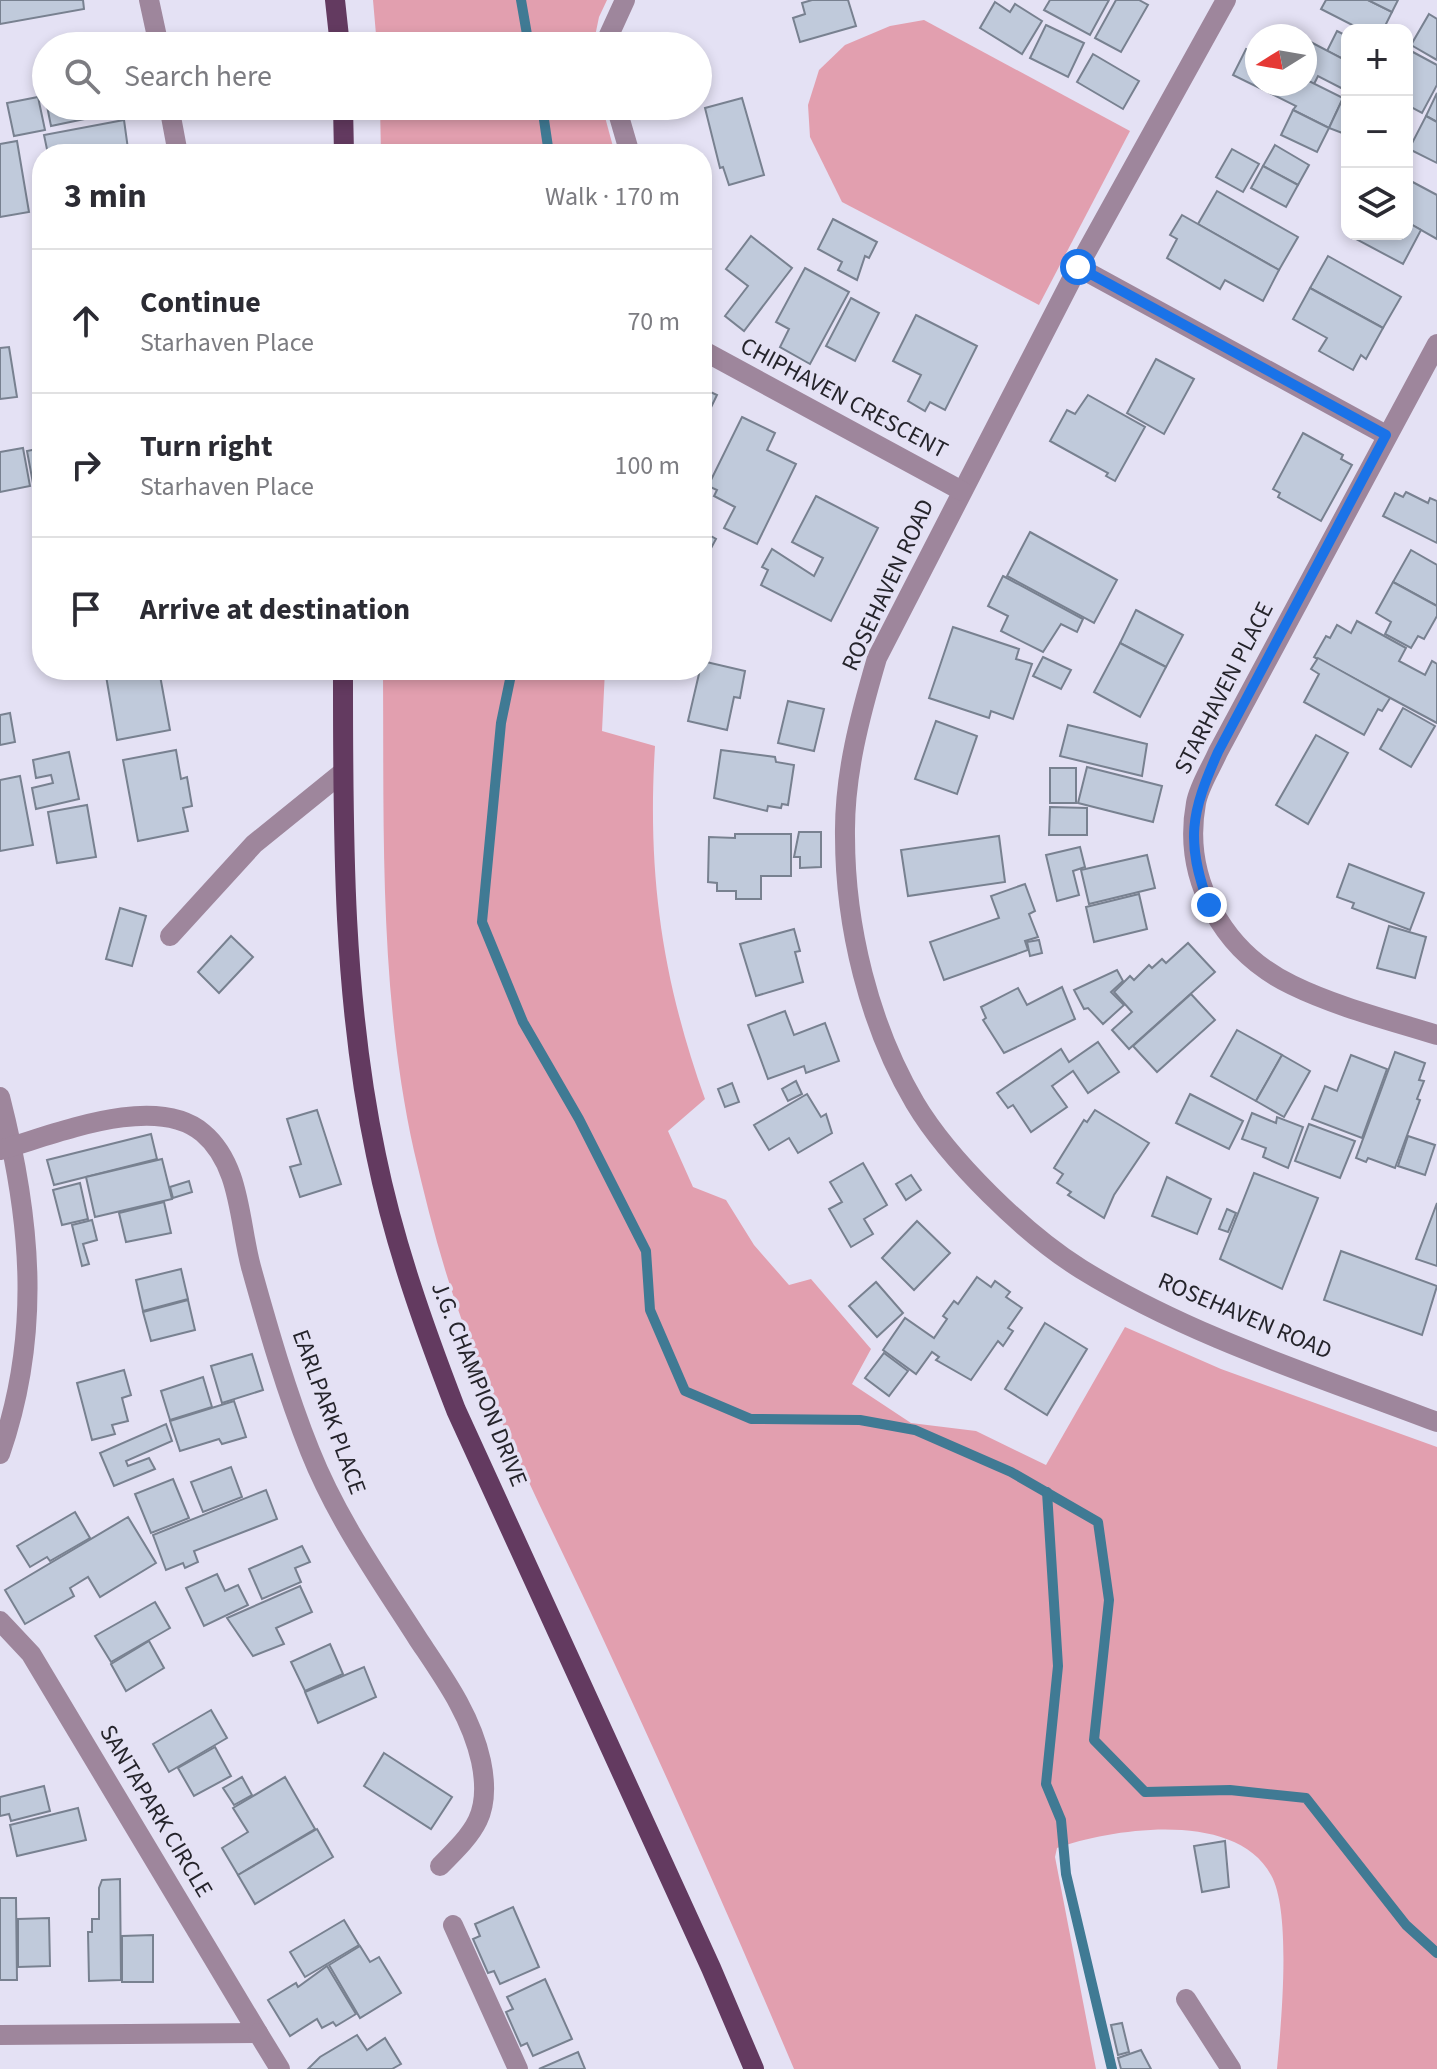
<!DOCTYPE html>
<html lang="en">
<head>
<meta charset="utf-8">
<style>
  :root { --surface:#fff; --page:#f2f2f3; --text:#2b2b33; --muted:#7c7c81; --line:#e1e1e2 }
  body { margin:0; font-family:"Source Sans 3",sans-serif; background:var(--page); color:var(--text) }
  .controls { position:absolute; right:24px; top:24px; display:grid; overflow:hidden; border-radius:16px; box-shadow:0 4px 12px #0003 }
  .controls button { width:72px; height:72px; display:grid; place-items:center; padding:0; border:0; border-bottom:2px solid var(--line); background:var(--surface); color:var(--text); font:40px sans-serif }
  .compass { position:absolute; left:1245px; top:24px; width:72px; height:72px; border-radius:50%; background:var(--surface); box-shadow:0 4px 12px #0003; rotate:259deg }
  .stop { position:absolute; width:24px; height:24px; margin:-18px; border:6px solid #1a73e8; border-radius:50%; background:#fff }
  .stop.end { background:#1a73e8; border-color:#fff; box-shadow:0 2px 8px #0008 }
  .list { margin:0; padding:0; list-style:none }
  h2 { display:flex; justify-content:space-between; align-items:center; height:104px; margin:0; padding:0 32px; font-size:34px }
  h2 small { font-size:26px; font-weight:400; color:var(--muted) }
  .list li { display:grid; grid-template-columns:52px 1fr auto; gap:24px; align-items:center; box-sizing:border-box; height:144px; padding:0 32px; border-top:2px solid var(--line) }
  .list b { display:block; font-size:30px; white-space:nowrap }
  .list p { margin:0; font-size:26px; white-space:nowrap; color:var(--muted) }
  .list em { font-size:26px; font-style:normal; color:var(--muted) }
  .icon { flex:none; width:44px; height:44px; fill:none; stroke:currentColor; stroke-width:2; stroke-linecap:round; stroke-linejoin:round }
  .map { position:relative; flex:none; width:1437px; height:2069px; overflow:hidden }
  .search { position:absolute; background:var(--surface); box-shadow:0 4px 12px #0003; left:32px; top:32px; width:680px; height:88px; display:flex; align-items:center; gap:20px; box-sizing:border-box; padding:0 28px; border-radius:44px; color:var(--muted); font-size:30px }
  .panel { position:absolute; background:var(--surface); box-shadow:0 4px 12px #0003; left:32px; top:144px; width:680px; height:536px; border-radius:32px }
  .map>svg:first-child { display:block }
  .green { fill:#e29faf }
  .lines { fill:none; stroke-linecap:round; stroke-linejoin:round }
  .stream { stroke:#407a94; stroke-width:10 }
  .building { fill:#c0cadb; stroke:#788190; stroke-width:2 }
  .minor { stroke:#9e869c; stroke-width:20 }
  .major { stroke:#633a60; stroke-width:20 }
  .route { stroke:#1a73e8; stroke-width:10 }
  .labels { text-anchor:middle; dominant-baseline:central; stroke-width:7; stroke-linejoin:round; paint-order:stroke }
  .street-label { font-size:24px; fill:#25242b; stroke:#e4e1f4 }
</style>
</head>
<body>
<div class="map">
<svg width="1437" height="2069" viewBox="0 0 1437 2069">
  <rect width="100%" height="100%" fill="#e4e1f4"/>
  <!-- green -->
  <g class="green">
    <polygon points="373,0 607,0 599,17 593,46 377,46"/>
    <polygon points="924,20 1130,131 1039,305 842,202 810,137 808,105 819,70 845,45 890,26"/>
    <polygon points="380,106 602,106 615,154 381,154"/>
    <path d="M 383,670 L 605,670 L 602,731 L 655,746 C 647,874 662,979 705,1099 L 668,1131 L 693,1187 L 726,1200 L 754,1245 L 789,1285 L 811,1279 L 871,1349 L 852,1384 L 911,1423 L 976,1431 L 1046,1465 L 1125,1327 L 1221,1369 L 1437,1447 L 1437,2069 L 1277,2069 C 1281,2025 1292,1912 1271,1875 C 1236,1810 1114,1828 1057,1848 L 1055,1857 L 1096,2069 L 794,2069 C 733,1925 670,1783 604,1641 C 555,1534 498,1427 460,1315 C 441,1262 427,1206 414,1151 C 379,993 384,831 383,670 Z"/>
  </g>
  <g class="lines">
    <!-- stream -->
    <g class="stream">
      <polyline points="521,0 529,46"/>
      <polyline points="542,106 549,154"/>
      <polyline points="512,670 501,723 482,922 523,1022 579,1119 646,1251 650,1310 685,1391 751,1419 860,1420 915,1430 1011,1472 1098,1522 1109,1600 1094,1740 1145,1792 1230,1790 1306,1798 1406,1925 1437,1953"/>
      <polyline points="1047,1492 1058,1666 1046,1784 1061,1820 1066,1874 1112,2069"/>
    </g>
  </g>
  <!-- building -->
  <g class="building">
    <polygon points="0,0 83,0 84,9 0,24"/>
    <polygon points="812,0 848,0 856,26 800,42 793,18 805,14 802,3"/>
    <polygon points="1050,0 1109,0 1090,35 1044,10"/>
    <polygon points="1116,0 1139,0 1148,5 1121,52 1095,38"/>
    <polygon points="1326,0 1368,0 1392,12 1383,30 1362,30 1321,9"/>
    <polygon points="1368,0 1398,0 1392,12"/>
    <polygon points="995,2 1010,12 1015,4 1042,21 1022,54 980,28"/>
    <polygon points="1429,14 1437,19 1437,60 1411,45"/>
    <polygon points="1046,25 1084,43 1068,77 1030,58"/>
    <polygon points="1337,31 1347,36 1347,61 1327,51"/>
    <polygon points="1305,39 1347,61 1347,91 1318,76 1314,84 1305,79"/>
    <polygon points="1246,49 1257,55 1257,84 1305,84 1305,79 1343,98 1329,128 1293,110 1296,106 1233,75"/>
    <polygon points="1411,51 1437,65 1437,85 1422,113 1407,105 1407,59"/>
    <polygon points="1093,54 1139,81 1123,109 1077,82"/>
    <polygon points="1437,93 1437,122 1426,116"/>
    <polygon points="38,97 45,130 14,136 7,103"/>
    <polygon points="742,98 764,175 729,185 723,167 720,168 705,108"/>
    <polygon points="1343,98 1347,100 1345,134 1329,128"/>
    <polygon points="47,106 122,106 123,111 51,126"/>
    <polygon points="1293,110 1329,128 1317,152 1281,135"/>
    <polygon points="1426,116 1437,122 1437,163 1409,149"/>
    <polygon points="124,120 128,149 96,154 48,154 44,135"/>
    <polygon points="17,141 29,212 0,217 0,144"/>
    <polygon points="1275,145 1309,165 1298,185 1263,166"/>
    <polygon points="1232,149 1259,164 1243,192 1216,177"/>
    <polygon points="1263,166 1298,185 1286,207 1251,188"/>
    <polygon points="1407,179 1437,195 1437,239 1407,222"/>
    <polygon points="1217,191 1298,237 1279,270 1198,224"/>
    <polygon points="1182,215 1279,270 1263,301 1225,280 1220,289 1167,258 1177,239 1170,235"/>
    <polygon points="833,219 877,242 869,258 865,256 857,280 838,270 842,262 818,249"/>
    <polygon points="1407,222 1421,230 1403,264 1354,238 1357,234 1407,234"/>
    <polygon points="751,236 792,268 744,331 725,316 748,286 726,269"/>
    <polygon points="1328,256 1401,297 1383,328 1310,288"/>
    <polygon points="805,268 849,292 810,364 780,347 789,329 776,322"/>
    <polygon points="1310,288 1383,328 1366,359 1361,355 1353,370 1319,351 1327,338 1293,319"/>
    <polygon points="851,298 879,313 855,361 826,346"/>
    <polygon points="916,315 977,346 945,410 930,402 925,411 908,401 921,375 893,361"/>
    <polygon points="9,347 17,397 0,399 0,348"/>
    <polygon points="1156,359 1194,379 1164,434 1127,413"/>
    <polygon points="702,388 717,395 702,426"/>
    <polygon points="1088,395 1145,427 1115,481 1106,476 1108,473 1050,441 1067,410 1075,414"/>
    <polygon points="742,417 775,433 767,450 796,464 757,544 724,528 735,507 714,496 717,490 708,486"/>
    <polygon points="1303,433 1343,455 1341,459 1352,465 1321,521 1278,497 1280,493 1273,489"/>
    <polygon points="23,448 30,486 0,492 0,452"/>
    <polygon points="42,448 42,492 35,494 27,451"/>
    <polygon points="1406,492 1428,503 1430,498 1437,501 1437,543 1383,516 1395,493 1403,497"/>
    <polygon points="816,496 878,528 831,621 761,585 768,570 762,567 772,549 814,576 823,558 792,542"/>
    <polygon points="702,531 716,539 702,565"/>
    <polygon points="1030,532 1117,580 1094,623 1007,576"/>
    <polygon points="1411,550 1437,565 1437,606 1393,582"/>
    <polygon points="1003,576 1083,619 1077,632 1061,624 1043,652 1001,631 1008,616 988,606"/>
    <polygon points="1393,582 1437,606 1437,616 1424,639 1418,636 1411,648 1385,634 1391,622 1376,613"/>
    <polygon points="1136,610 1183,635 1166,667 1120,643"/>
    <polygon points="1357,621 1406,648 1399,661 1425,675 1432,661 1437,664 1437,723 1314,657 1326,636 1330,638 1337,625 1351,633"/>
    <polygon points="953,627 1019,649 1016,659 1032,664 1013,719 991,711 989,718 929,698"/>
    <polygon points="1120,643 1166,667 1140,717 1094,692"/>
    <polygon points="1043,657 1071,670 1061,689 1033,676"/>
    <polygon points="1318,658 1390,698 1382,711 1378,709 1364,735 1304,702 1319,674 1311,669"/>
    <polygon points="702,661 745,671 740,698 734,697 727,730 688,721"/>
    <polygon points="105,670 159,670 170,730 117,740"/>
    <polygon points="788,701 824,709 814,751 778,743"/>
    <polygon points="1403,708 1435,726 1411,767 1380,749"/>
    <polygon points="10,713 15,742 0,745 0,715"/>
    <polygon points="936,721 977,736 957,794 915,779"/>
    <polygon points="1068,725 1147,744 1142,776 1060,756"/>
    <polygon points="1316,735 1348,753 1308,824 1276,805"/>
    <polygon points="176,750 181,779 187,777 192,806 183,808 188,831 138,841 123,760"/>
    <polygon points="721,750 775,757 776,762 794,765 788,805 782,804 781,808 768,806 767,811 714,798"/>
    <polygon points="69,752 79,799 36,809 32,788 53,783 51,775 36,778 33,760"/>
    <polygon points="1087,767 1162,786 1153,822 1078,803"/>
    <rect x="1050" y="768" width="26" height="35"/>
    <polygon points="20,776 33,845 0,851 0,780"/>
    <polygon points="87,805 96,857 57,863 48,812"/>
    <polygon points="1050,807 1087,808 1087,835 1049,835"/>
    <polygon points="799,832 821,832 821,867 800,868 800,857 794,857"/>
    <polygon points="735,834 791,834 791,876 761,876 761,899 736,899 736,891 717,891 717,883 708,882 709,837 735,838"/>
    <polygon points="999,836 1005,882 908,896 901,850"/>
    <polygon points="1080,847 1085,867 1073,871 1079,895 1057,901 1046,855"/>
    <polygon points="1147,855 1155,888 1089,904 1081,870"/>
    <polygon points="1349,864 1424,893 1410,930 1352,908 1354,903 1337,897"/>
    <polygon points="1025,884 1035,911 1029,914 1038,937 1025,941 1028,950 944,980 930,942 999,918 991,896"/>
    <polygon points="1139,894 1147,929 1094,942 1086,907"/>
    <polygon points="120,908 146,916 132,966 106,959"/>
    <polygon points="1389,926 1426,937 1415,978 1377,968"/>
    <polygon points="794,929 800,951 795,952 803,982 756,996 740,944"/>
    <polygon points="231,936 253,957 219,993 198,972"/>
    <polygon points="1039,940 1042,953 1030,956 1027,942"/>
    <polygon points="1188,943 1215,972 1129,1049 1112,1030 1132,1012 1114,992 1130,976 1134,980 1149,965 1152,968 1162,959 1166,963"/>
    <polygon points="1117,970 1123,981 1111,992 1124,1005 1103,1024 1088,1008 1084,1009 1074,990"/>
    <polygon points="1062,987 1075,1019 1004,1053 983,1020 986,1018 981,1007 1018,988 1027,1005"/>
    <polygon points="1191,994 1215,1020 1157,1072 1133,1046"/>
    <polygon points="785,1011 794,1035 825,1023 839,1061 806,1073 804,1066 768,1079 748,1025"/>
    <polygon points="1237,1030 1282,1055 1256,1101 1211,1076"/>
    <polygon points="1098,1042 1119,1072 1088,1093 1073,1071 1052,1086 1067,1107 1031,1132 1013,1105 1008,1108 997,1093 1061,1049 1069,1062"/>
    <polygon points="1395,1052 1425,1063 1419,1080 1424,1081 1417,1099 1420,1100 1395,1168 1368,1158 1366,1162 1356,1158"/>
    <polygon points="1282,1055 1310,1071 1284,1117 1256,1101"/>
    <polygon points="1351,1055 1387,1069 1362,1138 1312,1119 1325,1086 1337,1091"/>
    <polygon points="796,1081 802,1094 788,1101 782,1089"/>
    <polygon points="732,1083 739,1102 725,1107 718,1089"/>
    <polygon points="807,1094 821,1117 826,1114 832,1133 798,1153 789,1138 769,1150 754,1125"/>
    <polygon points="1190,1094 1243,1121 1229,1149 1176,1123"/>
    <polygon points="317,1110 341,1184 300,1197 290,1167 301,1164 287,1119"/>
    <polygon points="1095,1110 1149,1143 1114,1195 1104,1218 1068,1195 1071,1192 1057,1183 1063,1174 1054,1168 1084,1120 1087,1122"/>
    <polygon points="1252,1113 1276,1123 1277,1117 1303,1127 1288,1168 1263,1157 1266,1148 1242,1139"/>
    <polygon points="1309,1124 1355,1141 1340,1178 1295,1161"/>
    <polygon points="151,1134 157,1159 54,1185 47,1160"/>
    <polygon points="1408,1136 1435,1145 1425,1175 1398,1166"/>
    <polygon points="162,1159 172,1199 95,1217 86,1177"/>
    <polygon points="863,1163 887,1205 864,1219 873,1234 851,1247 829,1209 842,1202 830,1182"/>
    <polygon points="1254,1173 1318,1198 1282,1289 1220,1259"/>
    <polygon points="911,1175 921,1190 906,1200 896,1184"/>
    <polygon points="1167,1177 1211,1199 1197,1234 1152,1216"/>
    <polygon points="189,1181 192,1192 173,1198 170,1187"/>
    <polygon points="80,1183 88,1219 62,1225 53,1190"/>
    <polygon points="164,1202 171,1233 126,1242 119,1213"/>
    <polygon points="1437,1203 1437,1266 1416,1259"/>
    <polygon points="1227,1209 1236,1213 1228,1232 1219,1229"/>
    <polygon points="92,1220 97,1240 83,1244 89,1264 82,1266 72,1225"/>
    <polygon points="917,1221 950,1253 914,1290 882,1258"/>
    <polygon points="1341,1251 1437,1286 1422,1335 1324,1300"/>
    <polygon points="181,1269 188,1299 143,1311 136,1280"/>
    <polygon points="977,1277 991,1287 995,1281 1010,1292 1006,1297 1022,1308 1008,1328 1013,1331 1003,1346 998,1341 971,1380 936,1360 939,1357 932,1352 916,1374 883,1350 905,1318 934,1338 947,1319 943,1316 954,1301 958,1304"/>
    <polygon points="876,1282 903,1313 877,1337 849,1306"/>
    <polygon points="188,1300 195,1330 151,1341 143,1312"/>
    <polygon points="1045,1323 1087,1349 1047,1415 1005,1389"/>
    <polygon points="884,1353 908,1371 889,1396 865,1378"/>
    <polygon points="252,1354 263,1390 222,1403 211,1366"/>
    <polygon points="124,1370 131,1395 122,1398 128,1421 112,1425 115,1434 92,1440 77,1383"/>
    <polygon points="203,1377 212,1407 170,1420 161,1391"/>
    <polygon points="234,1401 246,1437 222,1444 219,1439 180,1451 170,1421"/>
    <polygon points="166,1424 172,1441 126,1461 128,1466 149,1458 155,1469 114,1486 100,1453"/>
    <polygon points="231,1467 242,1497 203,1512 191,1482"/>
    <polygon points="173,1479 189,1518 151,1533 135,1494"/>
    <polygon points="266,1490 277,1519 194,1551 198,1562 185,1568 183,1563 166,1570 153,1535"/>
    <polygon points="75,1512 90,1538 50,1561 47,1557 30,1567 17,1546"/>
    <polygon points="128,1517 156,1563 100,1597 88,1577 70,1588 74,1596 25,1624 5,1590"/>
    <polygon points="302,1546 310,1562 295,1568 301,1582 262,1599 249,1569"/>
    <polygon points="217,1574 225,1591 238,1585 248,1605 204,1626 186,1588"/>
    <polygon points="300,1586 312,1612 276,1628 284,1644 253,1656 227,1618"/>
    <polygon points="155,1602 170,1628 111,1662 95,1636"/>
    <polygon points="149,1641 164,1668 126,1691 111,1664"/>
    <polygon points="330,1644 343,1674 305,1691 291,1662"/>
    <polygon points="364,1667 376,1697 318,1723 305,1692"/>
    <polygon points="211,1710 227,1738 169,1772 153,1744"/>
    <polygon points="215,1747 231,1776 194,1796 178,1768"/>
    <polygon points="384,1753 452,1797 431,1829 364,1786"/>
    <polygon points="242,1777 252,1795 234,1805 223,1788"/>
    <polygon points="285,1777 315,1829 238,1875 222,1848 248,1832 233,1808"/>
    <polygon points="44,1786 50,1811 11,1821 9,1814 0,1816 0,1797"/>
    <polygon points="78,1808 86,1840 17,1856 10,1825"/>
    <polygon points="317,1829 333,1857 255,1904 238,1875"/>
    <polygon points="1225,1841 1229,1887 1202,1892 1194,1846"/>
    <polygon points="120,1879 121,1980 89,1981 88,1932 92,1932 92,1919 99,1919 99,1888 102,1880"/>
    <polygon points="0,1898 16,1898 17,1980 0,1980"/>
    <polygon points="513,1907 539,1967 500,1984 494,1971 488,1973 473,1939 480,1936 475,1924"/>
    <polygon points="49,1918 50,1966 18,1967 18,1919"/>
    <polygon points="344,1920 359,1945 305,1977 290,1952"/>
    <polygon points="153,1935 153,1982 122,1982 122,1936"/>
    <polygon points="360,1946 370,1962 379,1957 401,1993 360,2018 329,1965"/>
    <polygon points="327,1966 356,2014 336,2026 333,2022 322,2028 317,2019 290,2036 268,2000 296,1983 298,1987"/>
    <polygon points="545,1979 572,2039 533,2056 527,2043 521,2046 506,2012 513,2009 507,1997"/>
    <polygon points="1122,2023 1129,2052 1118,2055 1111,2025"/>
    <polygon points="357,2035 367,2050 385,2038 401,2064 392,2069 308,2069 320,2057"/>
    <polygon points="1141,2050 1151,2069 1121,2069 1118,2058"/>
    <polygon points="578,2052 585,2069 539,2069"/>
  </g>
  <g class="lines">
    <!-- minor -->
    <g class="minor">
      <polyline points="149,0 159,46"/>
      <path d="M 1226,0 L 1078,267 L 877,658 C 860,716 844,775 845,836 C 845,926 869,1025 915,1103 C 949,1160 1025,1234 1081,1269 C 1191,1337 1317,1376 1437,1422"/>
      <polyline points="604,46 625,0"/>
      <polyline points="169,106 178,154"/>
      <polyline points="616,106 630,154"/>
      <polyline points="1078,267 1386,435"/>
      <path d="M 1437,344 L 1218,752 C 1211,768 1199,786 1196,803 C 1182,879 1223,952 1292,985 C 1337,1007 1389,1020 1437,1035"/>
      <polyline points="702,350 962,491"/>
      <polyline points="170,936 254,844 343,772"/>
      <path d="M 0,1097 C 31,1218 42,1333 0,1454"/>
      <path d="M 0,1150 C 54,1135 155,1092 203,1133 C 241,1165 239,1223 251,1267 C 268,1328 286,1391 310,1451 C 337,1519 379,1578 418,1639 C 444,1678 471,1715 481,1761 C 492,1814 475,1831 440,1866"/>
      <polyline points="0,1621 31,1654 258,2033 0,2035"/>
      <polyline points="453,1925 518,2069"/>
      <polyline points="1186,1999 1231,2069"/>
      <polyline points="258,2033 280,2069"/>
    </g>
    <!-- major -->
    <g class="major">
      <polyline points="335,0 340,46"/>
      <polyline points="343,106 344,154"/>
      <path d="M 343,670 C 343,832 342,995 376,1155 C 394,1243 424,1327 456,1410 L 711,1968 L 754,2069"/>
    </g>
  </g>
  <g class="lines">
    <!-- route -->
    <path class="route" d="M 1078,267 L 1386,435 L 1218,752 C 1191,813 1185,841 1209,905"/>
  </g>
  <g class="labels">
    <!-- street labels -->
    <g class="street-label">
      <text transform="translate(844 398) rotate(28)">CHIPHAVEN CRESCENT</text>
      <text transform="translate(888 585) rotate(-65)">ROSEHAVEN ROAD</text>
      <text transform="translate(1224 688) rotate(-63)">STARHAVEN PLACE</text>
      <text transform="translate(1245 1316) rotate(23)">ROSEHAVEN ROAD</text>
      <text transform="translate(479 1384) rotate(68)">J.G. CHAMPION DRIVE</text>
      <text transform="translate(329 1412) rotate(70)">EARLPARK PLACE</text>
      <text transform="translate(156 1811) rotate(59)">SANTAPARK CIRCLE</text>
    </g>
  </g>
</svg>
<div class="controls">
<button>+</button>
<button>−</button>
<button><svg class="icon" aria-label="layers" viewBox="0 0 24 24"><path d="M12 4l9 5-9 5-9-5zM3 14l9 5 9-5"/></svg></button>
</div>
<svg class="compass" viewBox="-18 -18 36 36"><path d="M0-13l5 13h-10z" fill="#e53935"/><path d="M0 13l5-13h-10z" fill="#7c7c81"/></svg>
<div class="stop" style="left:1078px;top:267px"></div>
<div class="stop end" style="left:1209px;top:905px"></div>
<div class="search"><svg class="icon" aria-label="search" viewBox="0 0 24 24"><circle cx="10" cy="10" r="6"/><path d="M15 15l6 6"/></svg>Search here</div>
<section class="panel">
<h2>3 min<small>Walk · 170 m</small></h2>
<ul class="list">
<li><svg class="icon" aria-label="ahead" viewBox="0 0 24 24"><path d="M12 20V5M6 11l6-6 6 6"/></svg><div><b>Continue</b><p>Starhaven Place</p></div><em>70 m</em></li>
<li><svg class="icon" aria-label="right" viewBox="0 0 24 24"><path d="M7 20v-9h11M14 6l5 5-5 5"/></svg><div><b>Turn right</b><p>Starhaven Place</p></div><em>100 m</em></li>
<li><svg class="icon" aria-label="arrive" viewBox="0 0 24 24"><path d="M6 21V4h12l-3 4 3 4H6"/></svg><div><b>Arrive at destination</b></div></li>
</ul>
</section>
</div>
</body>
</html>
